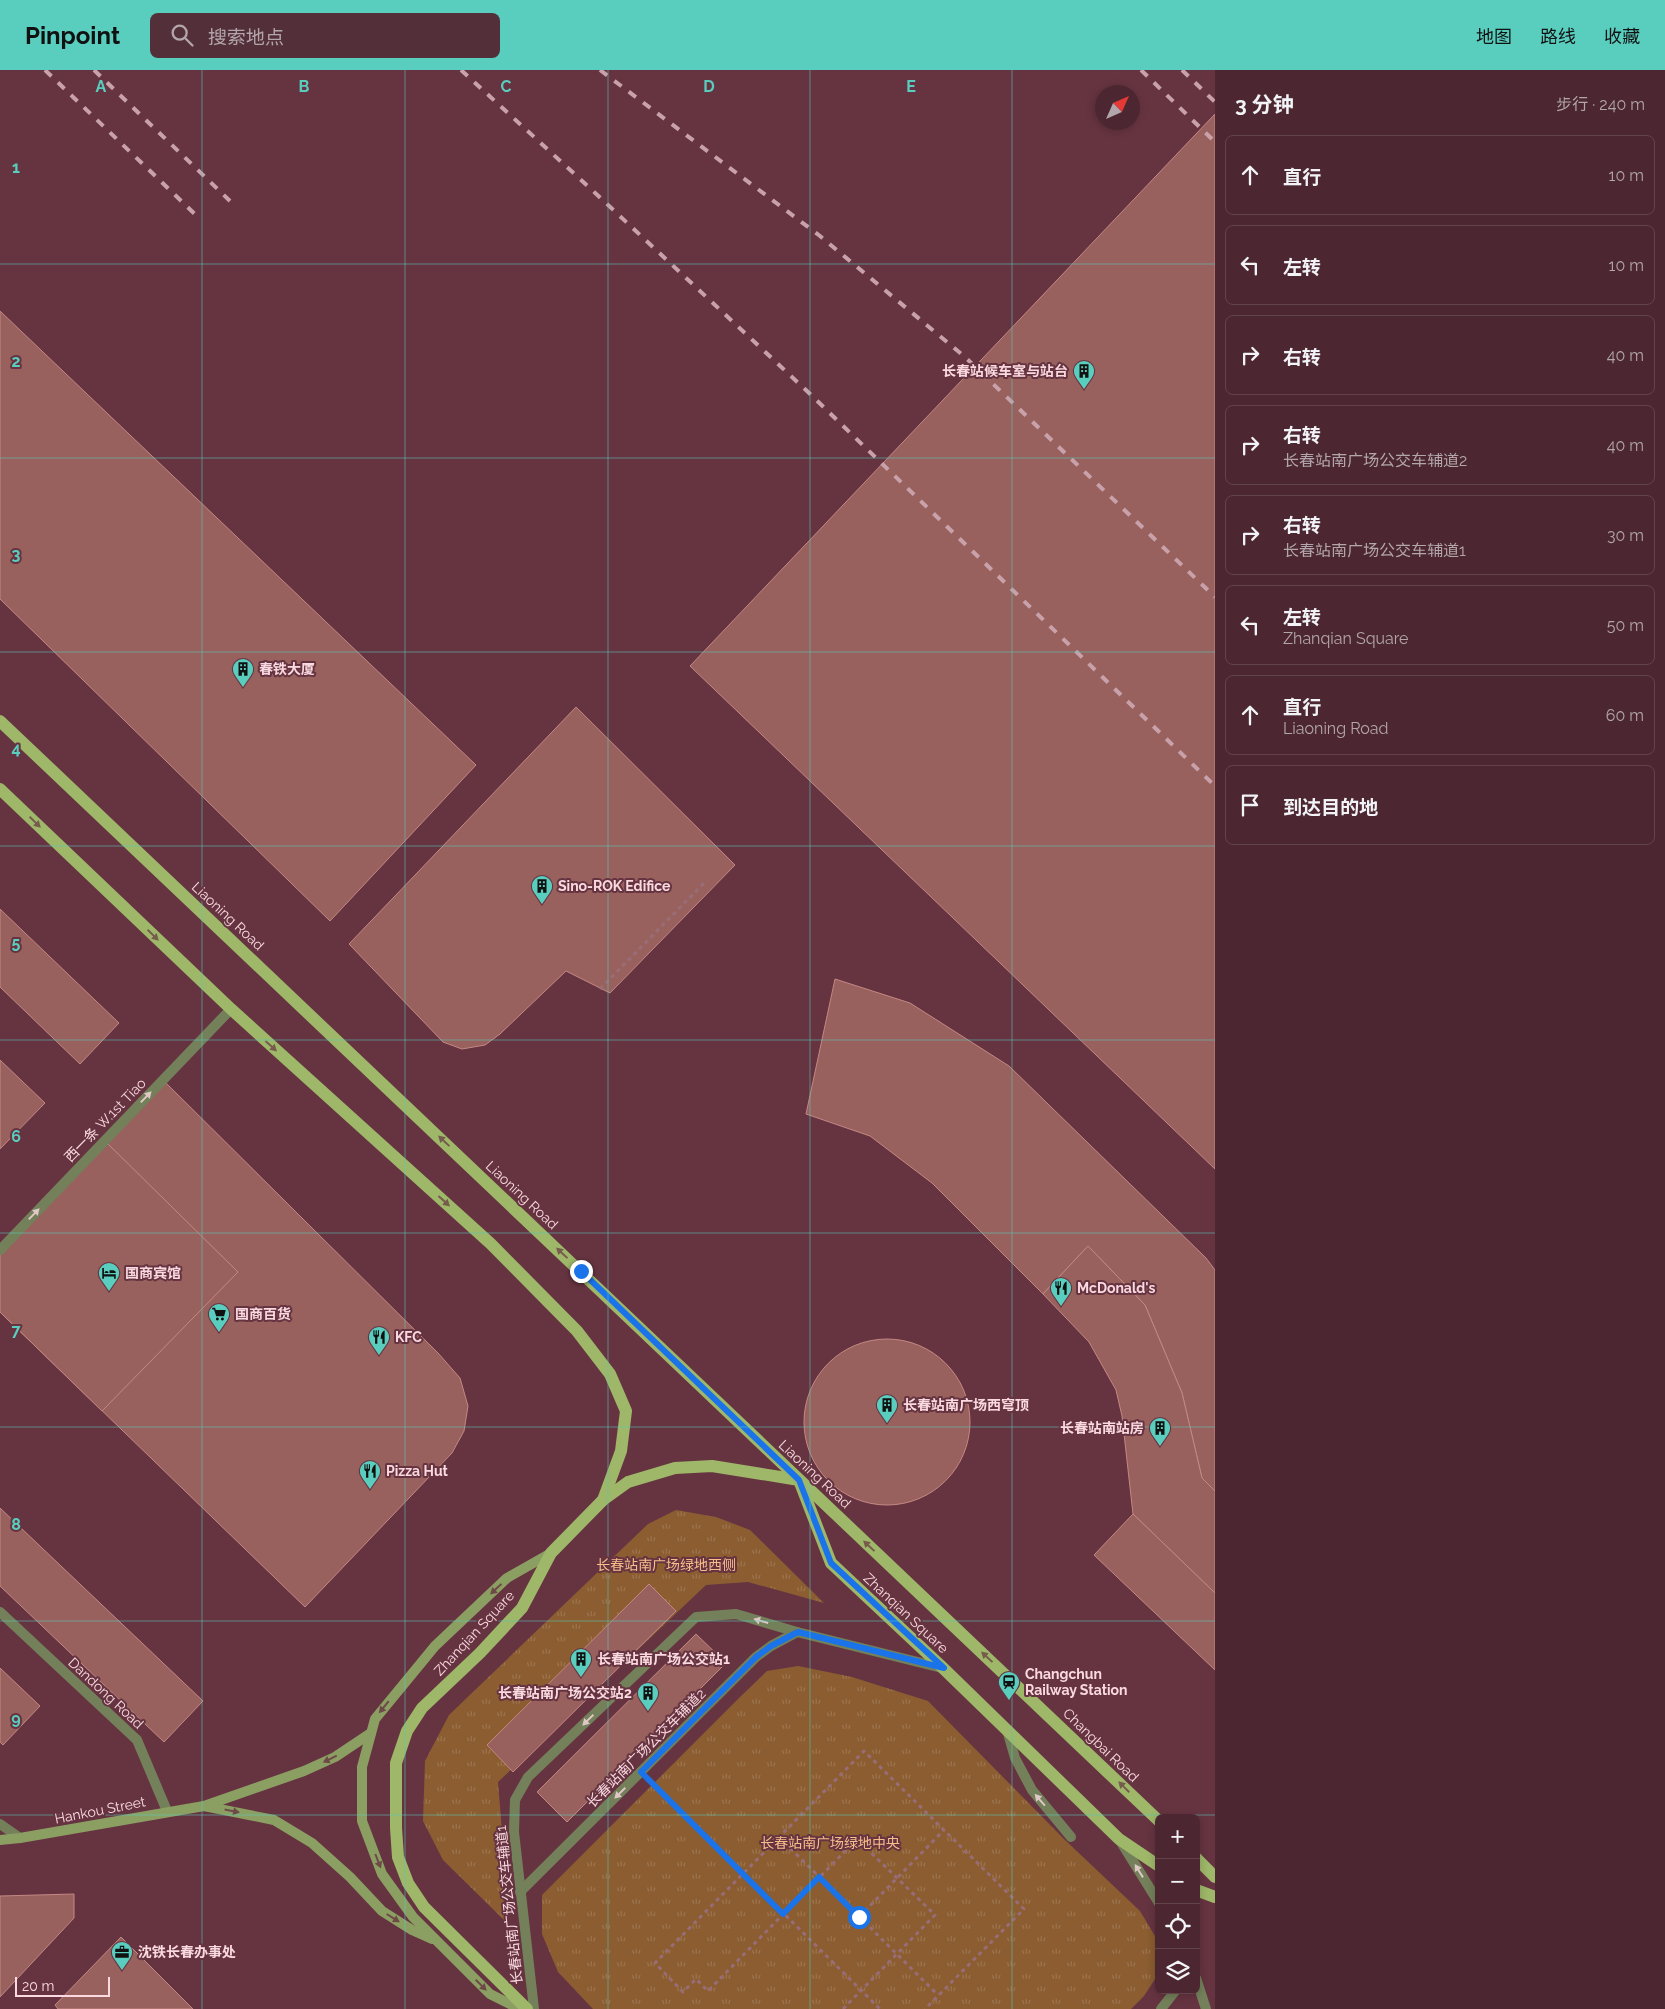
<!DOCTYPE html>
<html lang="zh">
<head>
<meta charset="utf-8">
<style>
  :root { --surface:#4c2731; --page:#532f39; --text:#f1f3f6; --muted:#b2a5ab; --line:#63444d; --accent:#59cebf }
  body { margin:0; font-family:Raleway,"Noto Sans SC",sans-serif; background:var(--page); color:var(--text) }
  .controls { position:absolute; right:15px; bottom:15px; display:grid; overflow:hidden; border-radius:8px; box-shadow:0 2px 8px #0003 }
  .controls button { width:45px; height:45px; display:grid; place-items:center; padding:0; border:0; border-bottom:1px solid var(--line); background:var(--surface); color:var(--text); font:25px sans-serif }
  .compass { position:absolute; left:1095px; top:15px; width:45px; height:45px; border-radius:50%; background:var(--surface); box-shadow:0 2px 8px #0003; rotate:45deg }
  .scale { position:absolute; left:15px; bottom:12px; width:95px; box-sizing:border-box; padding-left:5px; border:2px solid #fad9e0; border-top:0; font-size:14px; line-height:18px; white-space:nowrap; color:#fad9e0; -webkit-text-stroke:4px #663441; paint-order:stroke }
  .stop { position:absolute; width:15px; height:15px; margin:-11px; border:4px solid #1a73e8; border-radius:50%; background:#fff }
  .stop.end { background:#1a73e8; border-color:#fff; box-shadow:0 1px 5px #0008 }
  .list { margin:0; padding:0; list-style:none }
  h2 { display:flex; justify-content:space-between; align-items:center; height:65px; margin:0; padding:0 20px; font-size:21px }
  h2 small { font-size:16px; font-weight:400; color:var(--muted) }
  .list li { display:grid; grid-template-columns:32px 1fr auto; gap:15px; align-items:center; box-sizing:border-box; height:80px; margin:0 10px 10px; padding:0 10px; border:1px solid var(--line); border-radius:8px }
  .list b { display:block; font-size:19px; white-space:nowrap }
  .list p { margin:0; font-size:16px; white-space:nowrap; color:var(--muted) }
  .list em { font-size:16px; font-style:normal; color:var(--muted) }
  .icon { flex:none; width:28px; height:28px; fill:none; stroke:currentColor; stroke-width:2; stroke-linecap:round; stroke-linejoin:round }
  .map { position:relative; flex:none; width:1215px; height:1939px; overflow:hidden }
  header { display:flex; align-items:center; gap:30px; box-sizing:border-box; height:70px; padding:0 25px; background:var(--accent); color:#111 }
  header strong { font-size:24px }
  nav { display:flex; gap:28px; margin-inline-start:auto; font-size:18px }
  .search { width:350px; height:45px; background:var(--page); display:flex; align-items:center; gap:12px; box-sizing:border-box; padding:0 18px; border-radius:8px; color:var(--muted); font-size:19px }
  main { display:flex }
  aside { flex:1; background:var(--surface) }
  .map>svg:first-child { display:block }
  .grass { fill:url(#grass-tufts) }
  .building { fill:#99615d; stroke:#c48884 }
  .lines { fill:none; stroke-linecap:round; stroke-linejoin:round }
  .path { stroke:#996d78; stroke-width:3; stroke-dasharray:4 4; stroke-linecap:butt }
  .service { stroke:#73805a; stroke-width:10 }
  .minor { stroke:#73805a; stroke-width:10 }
  .tertiary { stroke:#73805a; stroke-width:10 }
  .secondary { stroke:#8c9f63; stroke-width:10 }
  .primary { stroke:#9eb769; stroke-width:12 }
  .rail { stroke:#c8a1aa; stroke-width:4; stroke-dasharray:9 9; stroke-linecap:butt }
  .oneway { fill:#775b4d }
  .oneway2 { fill:#dfc7c5 }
  .oneway3 { fill:#6e4948 }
  .route { stroke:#1a73e8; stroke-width:6 }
  .grid { fill:none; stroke:#59cebf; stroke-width:1; stroke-opacity:0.55 }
  .labels { text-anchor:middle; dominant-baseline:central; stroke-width:4; stroke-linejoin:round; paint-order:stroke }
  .poi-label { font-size:14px; font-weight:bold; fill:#fad9e0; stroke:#663441; text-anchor:start }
  .street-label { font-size:14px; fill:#fad9e0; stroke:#663441 }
  .park-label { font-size:14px; fill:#f7be8a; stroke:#663441 }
  .grid-label { font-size:16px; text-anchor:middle; font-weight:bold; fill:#59cebf; stroke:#663441; stroke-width:4; stroke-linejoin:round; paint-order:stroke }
</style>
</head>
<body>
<header>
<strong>Pinpoint</strong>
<div class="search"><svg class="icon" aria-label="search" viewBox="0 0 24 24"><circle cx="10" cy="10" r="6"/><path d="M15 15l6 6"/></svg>搜索地点</div>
<nav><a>地图</a><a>路线</a><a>收藏</a></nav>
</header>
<main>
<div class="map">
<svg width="1215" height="1939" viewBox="0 0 1215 1939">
  <defs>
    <pattern id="grass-tufts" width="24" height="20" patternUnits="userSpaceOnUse" patternTransform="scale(1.25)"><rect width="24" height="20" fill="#8b5d30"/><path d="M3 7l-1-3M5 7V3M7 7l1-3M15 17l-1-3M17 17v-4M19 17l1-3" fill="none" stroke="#9c744e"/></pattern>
  </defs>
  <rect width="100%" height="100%" fill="#663441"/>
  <!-- grass -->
  <g class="grass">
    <polygon points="676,1440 716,1447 750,1460 824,1533 748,1512 706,1515 498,1712 503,1774 504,1850 443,1790 423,1751 425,1691 449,1645 648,1454"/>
    <polygon points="798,1596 852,1607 928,1631 1064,1769 1140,1841 1159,1873 1159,1903 1144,1926 1131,1939 593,1939 558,1902 542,1864 542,1825 740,1627 767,1601"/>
  </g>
  <!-- building -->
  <g class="building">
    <polygon points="1215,44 1215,1099 690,596"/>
    <polygon points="0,241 476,695 330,851 0,529"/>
    <polygon points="576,637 735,795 610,923 566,901 500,964 485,975 462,979 443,972 349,874"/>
    <polygon points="0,839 119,953 80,994 0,917"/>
    <polygon points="835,909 910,933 1009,996 1206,1188 1215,1200 1215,1421 1202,1408 1182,1323 1145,1235 1088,1176 1043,1224 932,1113 870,1066 806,1044"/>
    <polygon points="0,990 45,1033 0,1079"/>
    <polygon points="165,1012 438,1283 460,1308 468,1336 464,1361 452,1383 305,1537 0,1242 0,1184"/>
    <polygon points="106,1072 238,1202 102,1341 0,1242 0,1184"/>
    <polygon points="1088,1176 1145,1235 1182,1323 1202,1408 1215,1421 1215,1523 1133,1444 1122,1346 1116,1320 1089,1272 1043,1224"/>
    <circle cx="887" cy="1352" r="83"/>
    <polygon points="0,1438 203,1631 164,1672 0,1516"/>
    <polygon points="1133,1444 1215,1523 1215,1600 1094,1485"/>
    <polygon points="649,1514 676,1541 513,1702 487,1675"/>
    <polygon points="696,1564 726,1593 567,1752 537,1722"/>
    <polygon points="0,1598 40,1636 3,1675 0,1672"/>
    <polygon points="74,1824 74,1848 0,1927 0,1826"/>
    <polygon points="121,1867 193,1939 58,1939 55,1935"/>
  </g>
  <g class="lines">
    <!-- path -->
    <g class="path">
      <polyline points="600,919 707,810"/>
      <polyline points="655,1716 880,1939"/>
      <polyline points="779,1767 938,1925"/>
      <polyline points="859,1847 944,1760"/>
      <polyline points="843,1939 935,1845 857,1769 708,1921 696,1909 683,1922 655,1893 864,1681 1024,1839 925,1939"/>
    </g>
    <!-- service -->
    <g class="service">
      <polyline points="1007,1660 1015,1688 1032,1720 1071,1767"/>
      <polyline points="0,1754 20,1768"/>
      <polyline points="1121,1772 1159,1833"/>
      <polyline points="520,1822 756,1587 771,1576 797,1562"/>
      <polyline points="1196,1908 1206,1939"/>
      <polyline points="534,1939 514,1762 515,1730 528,1707 696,1547 736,1544 797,1562 942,1598"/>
      <polyline points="1161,1939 1176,1920"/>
    </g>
    <!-- minor -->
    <polyline class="minor" points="0,1542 137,1670 167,1741"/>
    <!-- tertiary -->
    <polyline class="tertiary" points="0,1180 231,939"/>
    <!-- secondary -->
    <g class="secondary">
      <polyline points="371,1663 335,1687 304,1701 204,1736 274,1750 312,1773 350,1807 382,1841 412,1860 432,1869"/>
      <polyline points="0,1770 20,1768 204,1736"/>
      <polyline points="520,1939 490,1924 413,1847 382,1804 362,1751 362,1697 375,1649 435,1576 507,1508 551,1483"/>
    </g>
    <!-- primary -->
    <g class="primary">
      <polyline points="0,651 1159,1751"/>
      <polyline points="0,719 231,939 491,1174 577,1261 610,1304 626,1341 621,1381 603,1430"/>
      <polyline points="1196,1788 1215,1807"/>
      <polyline points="1196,1820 1215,1827"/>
      <polyline points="527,1939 424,1837 408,1813 398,1787 396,1758 396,1693 407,1661 422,1638 480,1583 522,1538 551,1483 603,1430 628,1412 675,1398 712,1396 799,1410 831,1493 943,1598 1119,1769 1159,1796"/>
    </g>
    <!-- rail -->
    <g class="rail">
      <polyline points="45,0 200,149"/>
      <polyline points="94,0 230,131"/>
      <polyline points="461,0 592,120 808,322 1215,716"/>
      <polyline points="600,0 820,166 965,287 1215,527"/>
      <polyline points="1141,0 1215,72"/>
      <polyline points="1182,0 1215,32"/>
    </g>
  </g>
  <!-- one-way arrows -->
  <defs><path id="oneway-solid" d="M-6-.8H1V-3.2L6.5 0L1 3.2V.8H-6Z" transform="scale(1.25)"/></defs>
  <g class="oneway">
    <use href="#oneway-solid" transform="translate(35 752) rotate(44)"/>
    <use href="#oneway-solid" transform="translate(153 865) rotate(44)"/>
    <use href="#oneway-solid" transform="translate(271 976) rotate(42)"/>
    <use href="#oneway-solid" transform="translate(444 1071) rotate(-137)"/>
    <use href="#oneway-solid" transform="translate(444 1131) rotate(42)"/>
    <use href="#oneway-solid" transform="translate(562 1183) rotate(-137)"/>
    <use href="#oneway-solid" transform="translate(869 1476) rotate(-137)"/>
    <use href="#oneway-solid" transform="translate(987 1587) rotate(-137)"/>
    <use href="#oneway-solid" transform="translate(1124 1717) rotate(-135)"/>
  </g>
  <g class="oneway2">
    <use href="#oneway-solid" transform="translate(146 1027) rotate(-46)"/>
    <use href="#oneway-solid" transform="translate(34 1144) rotate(-46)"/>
    <use href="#oneway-solid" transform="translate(761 1551) rotate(-164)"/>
    <use href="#oneway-solid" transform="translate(588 1650) rotate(136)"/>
    <use href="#oneway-solid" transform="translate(620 1723) rotate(135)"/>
    <use href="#oneway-solid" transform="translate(1040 1730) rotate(-131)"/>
    <use href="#oneway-solid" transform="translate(1139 1801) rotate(-122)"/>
  </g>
  <g class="oneway3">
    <use href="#oneway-solid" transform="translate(496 1519) rotate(137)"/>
    <use href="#oneway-solid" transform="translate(384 1637) rotate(129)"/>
    <use href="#oneway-solid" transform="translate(330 1689) rotate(154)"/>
    <use href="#oneway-solid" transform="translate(232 1741) rotate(11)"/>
    <use href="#oneway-solid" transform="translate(378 1791) rotate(69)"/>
    <use href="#oneway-solid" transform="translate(393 1848) rotate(32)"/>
    <use href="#oneway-solid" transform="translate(481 1915) rotate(45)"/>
  </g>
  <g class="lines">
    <!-- route -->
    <polyline class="route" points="581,1201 799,1410 831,1493 944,1598 798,1562 771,1576 756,1587 641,1702 783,1844 819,1807 859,1847"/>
  </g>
  <!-- grid -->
  <path class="grid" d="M 202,0 L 202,1939M 405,0 L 405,1939M 608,0 L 608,1939M 810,0 L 810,1939M 1012,0 L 1012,1939M 0,194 L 1215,194M 0,388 L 1215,388M 0,582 L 1215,582M 0,776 L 1215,776M 0,970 L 1215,970M 0,1163 L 1215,1163M 0,1357 L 1215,1357M 0,1551 L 1215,1551M 0,1745 L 1215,1745"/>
  <!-- icons -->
  <defs>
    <g id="building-pin" transform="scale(1.125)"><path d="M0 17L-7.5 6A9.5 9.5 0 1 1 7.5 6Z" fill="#59cebf" stroke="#663441"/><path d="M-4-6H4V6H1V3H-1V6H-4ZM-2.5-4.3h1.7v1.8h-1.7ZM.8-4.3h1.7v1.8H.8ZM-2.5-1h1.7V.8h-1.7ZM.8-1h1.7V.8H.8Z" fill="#111"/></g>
    <g id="hotel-pin" transform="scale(1.125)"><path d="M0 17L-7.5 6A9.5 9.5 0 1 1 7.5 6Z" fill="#59cebf" stroke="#663441"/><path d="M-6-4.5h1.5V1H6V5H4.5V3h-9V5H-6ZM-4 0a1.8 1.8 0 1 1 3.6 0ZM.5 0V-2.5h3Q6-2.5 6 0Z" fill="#111"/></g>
    <g id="restaurant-pin" transform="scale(1.125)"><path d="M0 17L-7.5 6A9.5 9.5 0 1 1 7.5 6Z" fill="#59cebf" stroke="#663441"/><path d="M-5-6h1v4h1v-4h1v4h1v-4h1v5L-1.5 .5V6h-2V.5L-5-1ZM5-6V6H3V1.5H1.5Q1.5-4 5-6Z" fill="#111"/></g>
    <g id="supermarket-pin" transform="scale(1.125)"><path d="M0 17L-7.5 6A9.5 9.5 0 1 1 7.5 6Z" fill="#59cebf" stroke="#663441"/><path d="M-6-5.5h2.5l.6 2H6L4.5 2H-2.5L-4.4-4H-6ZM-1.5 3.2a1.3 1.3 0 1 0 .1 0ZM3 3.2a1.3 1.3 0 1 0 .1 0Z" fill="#111"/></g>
    <g id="station-pin" transform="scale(1.125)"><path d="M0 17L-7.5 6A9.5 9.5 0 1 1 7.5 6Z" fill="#59cebf" stroke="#663441"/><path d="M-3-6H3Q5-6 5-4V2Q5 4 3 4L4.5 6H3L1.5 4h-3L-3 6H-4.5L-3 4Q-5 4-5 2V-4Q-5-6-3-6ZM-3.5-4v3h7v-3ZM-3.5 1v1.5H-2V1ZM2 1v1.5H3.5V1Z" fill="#111"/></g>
    <g id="office-pin" transform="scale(1.125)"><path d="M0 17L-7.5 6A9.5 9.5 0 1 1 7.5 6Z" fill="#59cebf" stroke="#663441"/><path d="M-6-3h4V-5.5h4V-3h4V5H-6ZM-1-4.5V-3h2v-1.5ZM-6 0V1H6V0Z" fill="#111"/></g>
  </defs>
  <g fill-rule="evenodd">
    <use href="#building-pin" x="1084" y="301"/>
    <use href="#building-pin" x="243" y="599"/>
    <use href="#building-pin" x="542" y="816"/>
    <use href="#hotel-pin" x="109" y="1203"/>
    <use href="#restaurant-pin" x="1061" y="1218"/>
    <use href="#supermarket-pin" x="219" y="1244"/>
    <use href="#restaurant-pin" x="379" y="1267"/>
    <use href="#building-pin" x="887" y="1335"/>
    <use href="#building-pin" x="1160" y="1358"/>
    <use href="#restaurant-pin" x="370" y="1401"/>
    <use href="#building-pin" x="581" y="1589"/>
    <use href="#station-pin" x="1009" y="1612"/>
    <use href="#building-pin" x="648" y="1623"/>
    <use href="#office-pin" x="122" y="1882"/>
  </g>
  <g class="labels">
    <!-- poi labels -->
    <g class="poi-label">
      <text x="1068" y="301" text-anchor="end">长春站候车室与站台</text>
      <text x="259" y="599">春铁大厦</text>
      <text x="558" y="816">Sino-ROK Edifice</text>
      <text x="125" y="1203">国商宾馆</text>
      <text x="1077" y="1218">McDonald's</text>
      <text x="235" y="1244">国商百货</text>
      <text x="395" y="1267">KFC</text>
      <text x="903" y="1335">长春站南广场西穹顶</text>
      <text x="1144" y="1358" text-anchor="end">长春站南站房</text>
      <text x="386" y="1401">Pizza Hut</text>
      <text x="597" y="1589">长春站南广场公交站1</text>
      <text x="1025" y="1604">Changchun<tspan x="1025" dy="16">Railway Station</tspan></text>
      <text x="632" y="1623" text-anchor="end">长春站南广场公交站2</text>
      <text x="138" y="1882">沈铁长春办事处</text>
    </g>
    <!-- street labels -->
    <g class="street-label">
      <text transform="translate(228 846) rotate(43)">Liaoning Road</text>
      <text transform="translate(105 1050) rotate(-46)">西一条 W.1st Tiao</text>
      <text transform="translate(522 1125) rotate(43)">Liaoning Road</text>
      <text transform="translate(815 1404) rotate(43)">Liaoning Road</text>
      <text transform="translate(906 1543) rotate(43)">Zhanqian Square</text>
      <text transform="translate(474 1563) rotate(-47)">Zhanqian Square</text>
      <text transform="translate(106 1623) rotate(43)">Dandong Road</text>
      <text transform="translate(1101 1675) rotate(44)">Changbai Road</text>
      <text transform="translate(646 1678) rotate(-45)">长春站南广场公交车辅道2</text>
      <text transform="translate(100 1740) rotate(-11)">Hankou Street</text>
      <text transform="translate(509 1835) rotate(-96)">长春站南广场公交车辅道1</text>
    </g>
    <!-- park labels -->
    <g class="park-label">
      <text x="666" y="1495">长春站南广场绿地西侧</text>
      <text x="830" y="1773">长春站南广场绿地中央</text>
    </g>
  </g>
  <g class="grid-label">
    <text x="101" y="22">A</text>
    <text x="304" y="22">B</text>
    <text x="506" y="22">C</text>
    <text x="709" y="22">D</text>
    <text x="911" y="22">E</text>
    <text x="16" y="103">1</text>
    <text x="16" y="297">2</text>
    <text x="16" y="490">3</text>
    <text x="16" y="684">4</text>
    <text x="16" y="878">5</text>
    <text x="16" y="1072">6</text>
    <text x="16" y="1266">7</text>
    <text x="16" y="1460">8</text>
    <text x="16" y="1654">9</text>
  </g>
</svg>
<div class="controls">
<button>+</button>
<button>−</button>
<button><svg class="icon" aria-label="locate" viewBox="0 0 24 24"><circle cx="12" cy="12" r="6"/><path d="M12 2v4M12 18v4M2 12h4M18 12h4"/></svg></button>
<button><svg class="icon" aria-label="layers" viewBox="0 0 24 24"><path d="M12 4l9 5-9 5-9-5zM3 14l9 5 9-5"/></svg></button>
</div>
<svg class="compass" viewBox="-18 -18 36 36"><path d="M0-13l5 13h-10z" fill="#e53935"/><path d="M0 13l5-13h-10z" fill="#b2a5ab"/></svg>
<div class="scale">20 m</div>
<div class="stop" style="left:859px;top:1847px"></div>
<div class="stop end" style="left:581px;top:1201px"></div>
</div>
<aside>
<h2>3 分钟<small>步行 · 240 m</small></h2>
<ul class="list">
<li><svg class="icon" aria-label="ahead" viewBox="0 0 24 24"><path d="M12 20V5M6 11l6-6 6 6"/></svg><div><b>直行</b></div><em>10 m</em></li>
<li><svg class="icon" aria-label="left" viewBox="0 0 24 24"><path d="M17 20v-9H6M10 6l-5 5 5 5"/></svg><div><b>左转</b></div><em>10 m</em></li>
<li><svg class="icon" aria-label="right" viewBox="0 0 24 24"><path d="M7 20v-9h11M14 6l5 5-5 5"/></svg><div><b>右转</b></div><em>40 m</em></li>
<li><svg class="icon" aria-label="right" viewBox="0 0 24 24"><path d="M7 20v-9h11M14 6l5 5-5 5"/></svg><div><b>右转</b><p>长春站南广场公交车辅道2</p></div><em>40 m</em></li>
<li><svg class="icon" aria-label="right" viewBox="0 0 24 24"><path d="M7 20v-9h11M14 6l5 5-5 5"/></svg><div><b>右转</b><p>长春站南广场公交车辅道1</p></div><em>30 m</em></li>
<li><svg class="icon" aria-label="left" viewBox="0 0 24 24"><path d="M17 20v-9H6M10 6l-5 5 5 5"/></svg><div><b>左转</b><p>Zhanqian Square</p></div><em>50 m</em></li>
<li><svg class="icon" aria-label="ahead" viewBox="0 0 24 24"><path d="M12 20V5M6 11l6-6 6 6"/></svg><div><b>直行</b><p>Liaoning Road</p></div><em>60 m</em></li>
<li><svg class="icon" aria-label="arrive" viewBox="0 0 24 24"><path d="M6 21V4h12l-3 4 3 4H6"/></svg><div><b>到达目的地</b></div></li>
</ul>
</aside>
</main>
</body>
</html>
